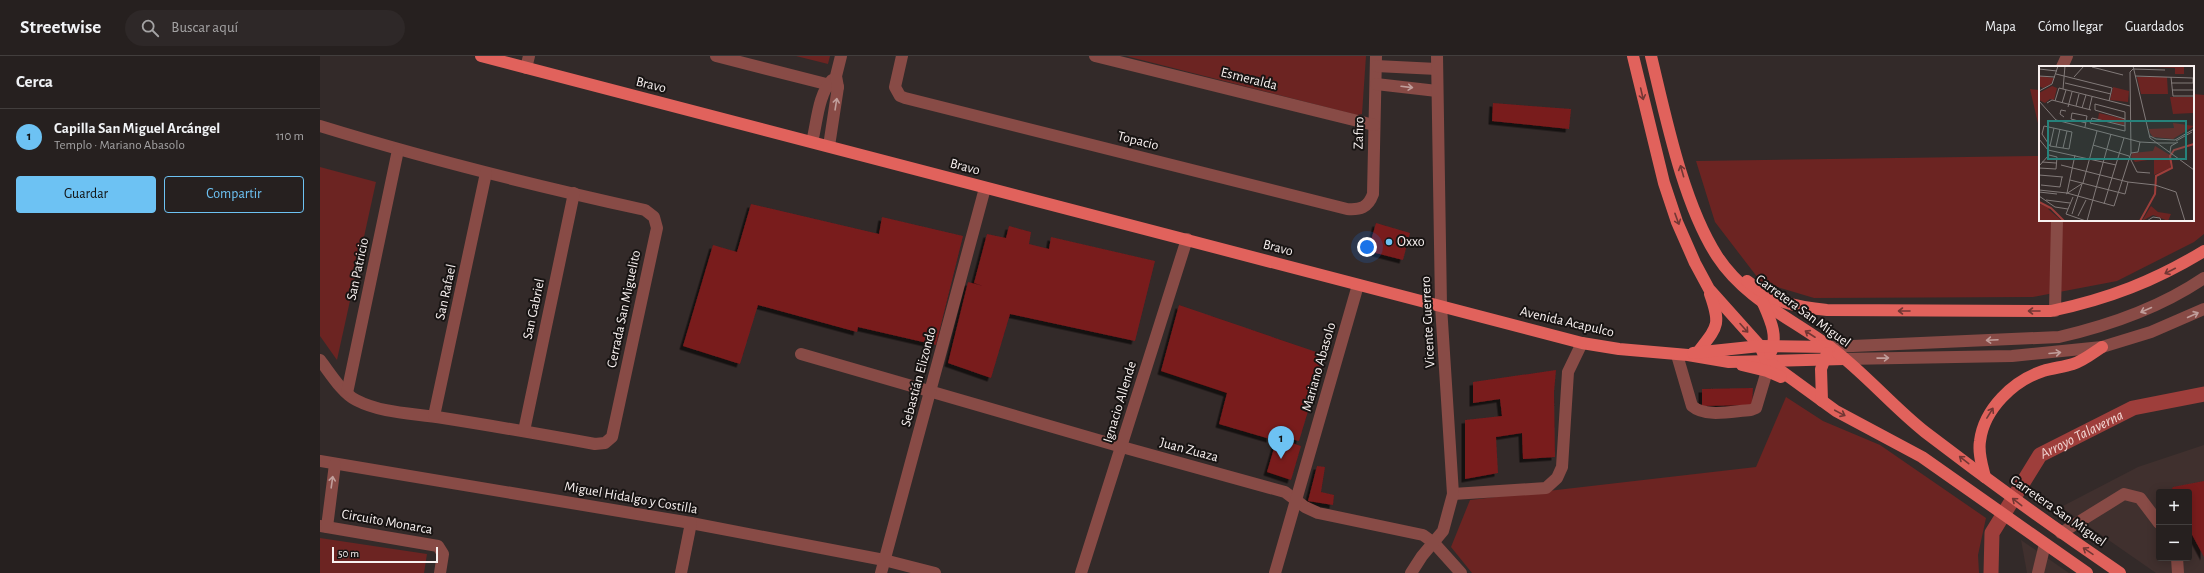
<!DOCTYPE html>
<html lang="es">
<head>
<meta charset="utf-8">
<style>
  :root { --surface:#26201f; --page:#2e2828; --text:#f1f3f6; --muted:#a4a3a4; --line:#423e3d; --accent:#6dc2f3 }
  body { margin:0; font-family:"Alegreya Sans",sans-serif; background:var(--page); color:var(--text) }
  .controls { position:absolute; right:12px; bottom:12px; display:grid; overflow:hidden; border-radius:4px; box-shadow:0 2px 10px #0003 }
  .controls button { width:36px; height:36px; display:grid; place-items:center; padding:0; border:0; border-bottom:1px solid var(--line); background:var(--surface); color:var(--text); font:20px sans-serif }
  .scale { position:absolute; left:12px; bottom:10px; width:106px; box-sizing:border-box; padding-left:4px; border:2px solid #f8f1f0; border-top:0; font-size:11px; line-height:14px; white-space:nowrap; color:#f8f1f0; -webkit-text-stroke:3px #181413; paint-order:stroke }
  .you { position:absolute; left:1047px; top:191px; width:14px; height:14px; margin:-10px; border:3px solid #fff; border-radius:50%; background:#1a73e8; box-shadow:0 0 0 6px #1a73e833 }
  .badge { display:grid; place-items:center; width:26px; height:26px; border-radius:50%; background:var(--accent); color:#111; font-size:13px; font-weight:700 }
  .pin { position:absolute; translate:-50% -33px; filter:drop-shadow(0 1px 2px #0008) }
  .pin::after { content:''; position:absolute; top:21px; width:14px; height:12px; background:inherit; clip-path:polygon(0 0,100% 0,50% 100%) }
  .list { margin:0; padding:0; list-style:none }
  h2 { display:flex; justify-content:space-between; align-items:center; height:52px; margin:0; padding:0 16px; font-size:17px }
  h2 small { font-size:13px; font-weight:400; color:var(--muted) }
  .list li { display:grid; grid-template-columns:26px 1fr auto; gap:12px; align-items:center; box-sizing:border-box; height:56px; padding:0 16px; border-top:1px solid var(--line) }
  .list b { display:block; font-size:15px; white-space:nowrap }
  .list p { margin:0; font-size:13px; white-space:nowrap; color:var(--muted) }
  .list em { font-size:13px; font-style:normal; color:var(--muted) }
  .actions { display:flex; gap:8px; padding:12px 16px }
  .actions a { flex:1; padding:9px 0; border:1px solid var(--accent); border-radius:4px; text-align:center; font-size:14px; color:var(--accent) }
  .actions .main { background:var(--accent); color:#111 }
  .icon { flex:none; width:22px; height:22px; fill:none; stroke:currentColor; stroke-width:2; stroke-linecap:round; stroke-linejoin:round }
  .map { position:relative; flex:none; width:1884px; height:517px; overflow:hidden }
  header { display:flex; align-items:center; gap:24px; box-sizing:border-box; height:56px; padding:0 20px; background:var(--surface); border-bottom:1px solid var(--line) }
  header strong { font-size:19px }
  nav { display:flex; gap:22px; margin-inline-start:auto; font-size:14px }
  .search { width:280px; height:36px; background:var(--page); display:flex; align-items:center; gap:10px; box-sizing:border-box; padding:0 14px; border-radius:22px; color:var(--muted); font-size:15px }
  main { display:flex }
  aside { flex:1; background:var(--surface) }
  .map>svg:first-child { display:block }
  .built { fill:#40302e; fill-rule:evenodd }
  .green { fill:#6c2422 }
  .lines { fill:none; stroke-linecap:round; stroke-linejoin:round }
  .canal { stroke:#9e3e3b; stroke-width:15 }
  .building { fill:#791b1c; filter:url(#shadow) }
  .minor { stroke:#884b46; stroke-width:12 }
  .major { stroke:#e1625c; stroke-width:12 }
  .oneway { stroke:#c09e9b }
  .oneway2 { stroke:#723734 }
  .poi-dot { fill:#6dc2f3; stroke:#181413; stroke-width:1.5 }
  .labels { text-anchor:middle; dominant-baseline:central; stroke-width:4; stroke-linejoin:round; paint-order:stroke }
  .street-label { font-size:14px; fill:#f8f1f0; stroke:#181413 }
  .poi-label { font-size:14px; fill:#f8f1f0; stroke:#181413; text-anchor:start }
  .water-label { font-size:15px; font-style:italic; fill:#f2d6d3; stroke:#181413 }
  .inset-river { fill:none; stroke:#9e3e3b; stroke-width:2 }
  .inset-road { fill:none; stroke:#827a79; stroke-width:1 }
  .view { fill:#26827b; fill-opacity:0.15; stroke:#26827b; stroke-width:2 }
  .inset-edge { fill:none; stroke:#f8f1f0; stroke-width:2 }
</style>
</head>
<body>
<header>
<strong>Streetwise</strong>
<div class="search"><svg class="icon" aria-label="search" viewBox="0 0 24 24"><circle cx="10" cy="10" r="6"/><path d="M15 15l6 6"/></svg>Buscar aquí</div>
<nav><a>Mapa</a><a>Cómo llegar</a><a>Guardados</a></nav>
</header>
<main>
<aside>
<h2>Cerca<small></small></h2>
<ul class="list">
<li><span class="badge">1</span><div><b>Capilla San Miguel Arcángel</b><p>Templo · Mariano Abasolo</p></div><em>110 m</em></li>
</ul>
<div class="actions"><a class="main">Guardar</a><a>Compartir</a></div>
</aside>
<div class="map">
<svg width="1884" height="517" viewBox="0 0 1884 517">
  <defs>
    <filter id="shadow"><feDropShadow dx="-3.5" dy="3.5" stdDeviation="0" flood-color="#0009"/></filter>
  </defs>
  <rect width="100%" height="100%" fill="#332a29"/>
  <!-- built -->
  <g class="built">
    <path d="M 1884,389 L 1884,517 L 1836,517 L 1741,451 L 1818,411 ZM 1839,436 L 1869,436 L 1869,502 L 1839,502 Z"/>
    <polygon points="1701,484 1749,517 1707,517"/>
  </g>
  <!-- green -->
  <g class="green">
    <polygon points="476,0 510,0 508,8"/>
    <polygon points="806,0 1046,0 1042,58 1037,59"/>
    <polygon points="1710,33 1720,34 1720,76"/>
    <polygon points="1873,38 1884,39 1884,178 1874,186 1797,225 1713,241 1494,242 1441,226 1395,166 1376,105 1720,100 1720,164 1873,164"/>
    <polygon points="0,111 56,126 17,304 0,280"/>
    <polygon points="1466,341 1503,365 1560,389 1666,462 1658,499 1659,517 1152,517 1131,491 1150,444 1436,411"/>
    <polygon points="0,482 107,498 104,517 0,517"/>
  </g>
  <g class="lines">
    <!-- canal -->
    <path class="canal" id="s1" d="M 1671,517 L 1672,477 L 1720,399 L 1813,352 L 1884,338"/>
  </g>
  <!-- building -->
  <g class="building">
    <polygon points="1173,47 1251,53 1249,73 1172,65"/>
    <polygon points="431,148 559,178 562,161 643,180 616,289 538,271 537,276 438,249 420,308 363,290 393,189 417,196"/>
    <polygon points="1056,167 1090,177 1083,204 1048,195"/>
    <polygon points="689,170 711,176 709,188 729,193 731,181 835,205 815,285 690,258 671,322 628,307 648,226 663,230 654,227 667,178 686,182"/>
    <polygon points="859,249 1005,299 979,385 950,378 950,383 899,368 907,337 841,315"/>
    <polygon points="1236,314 1234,336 1235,401 1203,403 1202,377 1176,381 1178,417 1145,423 1145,364 1182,360 1180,343 1153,347 1153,326"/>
    <polygon points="1433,332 1432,349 1382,350 1382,333"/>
    <polygon points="957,382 981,390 971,424 947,416"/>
    <polygon points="997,410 1005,411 1001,436 1014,439 1013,449 988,445"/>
    <polygon points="1884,425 1884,501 1869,473 1869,436 1850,436 1853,431"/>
  </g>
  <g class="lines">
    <!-- minor -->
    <g class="minor">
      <polyline points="396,0 518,31"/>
      <path d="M 582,0 L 575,31 L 580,40 L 585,42 L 1027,153 C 1040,154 1048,152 1053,138 L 1056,0"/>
      <polyline points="775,0 1054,69"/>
      <polyline points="1056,10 1117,13"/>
      <polyline points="1742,11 1747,0"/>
      <polyline points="206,12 209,0"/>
      <polyline points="1056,28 1117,35"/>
      <path d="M 0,70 C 107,103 216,130 325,154 L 334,161 L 337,172 L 292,381 L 285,387 L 275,388 C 225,379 174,370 123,362 C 94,357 63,358 36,344 C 22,337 10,317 0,304"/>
      <path d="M 492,86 C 497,67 498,38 512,24"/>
      <polyline points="509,90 518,31 516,20 521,0"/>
      <polyline points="1735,255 1737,164"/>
      <path d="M 1510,291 L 1739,281 C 1791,269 1840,252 1884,222"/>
      <polyline points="481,298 802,391 965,436 985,451 998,457 1103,479 1114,487 1141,517"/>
      <path d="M 1357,299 L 1372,350 C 1386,362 1413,355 1431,354 L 1436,352 L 1447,315"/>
      <polyline points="1524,303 1692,300 1782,291 1831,276 1884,253"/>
      <polyline points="27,337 78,94"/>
      <polyline points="114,360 166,117"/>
      <polyline points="204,375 254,137"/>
      <polyline points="0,405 371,467 564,504 615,517"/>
      <polyline points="1133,438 1226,432 1237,422 1242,411 1248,316 1262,287"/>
      <polyline points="0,470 118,490 123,498 120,517"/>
      <polyline points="7,471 15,408"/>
      <polyline points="1741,477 1804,438 1820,442 1839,467"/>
      <polyline points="1857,502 1858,517"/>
      <polyline points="361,517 371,467"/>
      <polyline points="561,517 665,132"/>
      <polyline points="761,517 867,183"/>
      <polyline points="955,517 1038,229"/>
      <polyline points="1091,517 1102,500 1123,475 1133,438 1121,250 1117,0"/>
      <polyline points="1718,517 1725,488"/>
    </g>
    <!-- major -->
    <g class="major">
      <polyline points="161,0 1262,287 1299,293 1368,299 1409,306 1524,303"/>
      <polyline points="1313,0 1344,127 1357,166 1375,207 1389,233 1440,290 1446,304 1516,355 1602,401 1767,517"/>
      <path d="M 1331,0 C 1346,62 1363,147 1397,200 C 1425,243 1471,262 1510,291 C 1544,316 1572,350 1605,376 C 1669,425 1734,472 1800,517"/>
      <path d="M 1427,225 C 1453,246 1475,251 1507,254 L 1731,255 C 1788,243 1835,225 1884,195"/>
      <path d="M 1443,247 C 1450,263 1459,281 1450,298"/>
      <path d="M 1378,296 C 1398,270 1401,269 1390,238"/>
      <polyline points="1373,297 1440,290 1510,291"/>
      <polyline points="1422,309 1447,315 1461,321"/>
      <polyline points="1502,345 1501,313 1507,297"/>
      <path d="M 1665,421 C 1662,409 1658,397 1660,385 C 1664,353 1693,325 1723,315 C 1733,312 1743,311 1753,308 C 1763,305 1773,297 1782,291"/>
    </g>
  </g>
  <!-- one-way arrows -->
  <defs><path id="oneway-shaft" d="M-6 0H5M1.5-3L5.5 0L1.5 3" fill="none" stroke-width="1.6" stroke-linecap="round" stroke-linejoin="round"/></defs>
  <g class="oneway">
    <use href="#oneway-shaft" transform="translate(1087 31) rotate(7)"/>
    <use href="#oneway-shaft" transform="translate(516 48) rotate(-81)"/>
    <use href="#oneway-shaft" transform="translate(1826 254) rotate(156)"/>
    <use href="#oneway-shaft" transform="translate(1873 259) rotate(-24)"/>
    <use href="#oneway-shaft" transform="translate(1672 284) rotate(177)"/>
    <use href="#oneway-shaft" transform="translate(1735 297) rotate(-5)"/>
    <use href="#oneway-shaft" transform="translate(1563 302) rotate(-1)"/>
    <use href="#oneway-shaft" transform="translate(12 426) rotate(-82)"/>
  </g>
  <g class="oneway2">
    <use href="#oneway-shaft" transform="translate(1322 38) rotate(77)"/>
    <use href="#oneway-shaft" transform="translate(1362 115) rotate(-106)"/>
    <use href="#oneway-shaft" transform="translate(1357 163) rotate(70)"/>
    <use href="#oneway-shaft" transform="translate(1850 215) rotate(153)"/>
    <use href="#oneway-shaft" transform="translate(1584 255) rotate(-180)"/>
    <use href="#oneway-shaft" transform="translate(1714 255) rotate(-180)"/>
    <use href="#oneway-shaft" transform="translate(1424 272) rotate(48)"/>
    <use href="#oneway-shaft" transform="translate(1490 278) rotate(-147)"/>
    <use href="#oneway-shaft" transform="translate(1520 357) rotate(28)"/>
    <use href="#oneway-shaft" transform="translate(1670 357) rotate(-58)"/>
    <use href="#oneway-shaft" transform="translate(1644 404) rotate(-142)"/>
    <use href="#oneway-shaft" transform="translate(1697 446) rotate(-142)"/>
    <use href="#oneway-shaft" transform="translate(1768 495) rotate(-146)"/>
  </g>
  <!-- markers -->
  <circle class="poi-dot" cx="1069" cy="186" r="4"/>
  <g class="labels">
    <!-- street labels -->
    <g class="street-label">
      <text transform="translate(929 23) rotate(14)">Esmeralda</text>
      <text transform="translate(331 29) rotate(14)">Bravo</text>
      <text transform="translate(1039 77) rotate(-88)">Zafiro</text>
      <text transform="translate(818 85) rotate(14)">Topacio</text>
      <text transform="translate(645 111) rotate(15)">Bravo</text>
      <text transform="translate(958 192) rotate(15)">Bravo</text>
      <text transform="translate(38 213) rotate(-78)">San Patricio</text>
      <text transform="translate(126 236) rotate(-78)">San Rafael</text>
      <text transform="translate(214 253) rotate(-78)">San Gabriel</text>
      <text transform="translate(304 253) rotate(-78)">Cerrada San Miguelito</text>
      <text transform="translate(1483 255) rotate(36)">Carretera San Miguel</text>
      <text transform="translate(1108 266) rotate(-93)">Vicente Guerrero</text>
      <text transform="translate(1247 266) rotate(13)">Avenida Acapulco</text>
      <text transform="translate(999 311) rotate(-74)">Mariano Abasolo</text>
      <text transform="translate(599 321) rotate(-75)">Sebastián Elizondo</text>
      <text transform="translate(800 346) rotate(-73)">Ignacio Allende</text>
      <text transform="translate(869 394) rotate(15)">Juan Zuaza</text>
      <text transform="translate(311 442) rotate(10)">Miguel Hidalgo y Costilla</text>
      <text transform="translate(1738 455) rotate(35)">Carretera San Miguel</text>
      <text transform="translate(67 466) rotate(10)">Circuito Monarca</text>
    </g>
    <!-- poi labels -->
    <g class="poi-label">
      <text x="1077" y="186">Oxxo</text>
    </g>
    <!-- water labels -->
    <g class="water-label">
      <text stroke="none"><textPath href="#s1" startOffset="178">Arroyo Talaverna</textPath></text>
    </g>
  </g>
  <!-- overview -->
  <g transform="translate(1719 10)">
    <rect width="155" height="155" fill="#332a29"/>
    <path d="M 96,0 L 145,0 L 145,8 L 136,8 L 136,2 ZM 0,10 L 15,12 L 12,18 L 4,22 L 0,20 ZM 98,11 L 128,11 L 129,28 L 102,28 ZM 13,20 L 18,22 L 15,34 L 11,33 L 6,37 L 0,34 L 0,27 ZM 74,21 L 90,25 L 89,36 L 71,34 ZM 131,31 L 155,31 L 155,54 L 154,47 L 134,48 ZM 60,47 L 85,53 L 85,59 L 59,53 ZM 134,57 L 155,60 L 134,73 L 114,71 L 111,67 L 110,63 L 135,62 ZM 116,80 L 131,89 L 131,102 L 115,109 L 115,93 L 96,96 L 92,91 L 93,87 L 114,85 ZM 0,138 L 12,142 L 9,143 L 23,155 L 0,155 ZM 112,140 L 119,146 L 132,148 L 129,155 L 114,149 L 103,155 Z" fill="#6c2422"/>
    <path class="inset-river" d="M 0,136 L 12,142 L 25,155M 101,155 L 116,128 L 117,110 L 133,102 L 131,90 L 135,84 L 155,78"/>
    <path class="inset-road" d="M 94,0 L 111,72 L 155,104M 53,1 L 84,9M 0,3 L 18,5M 17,8 L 73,22 L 70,35M 0,10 L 16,11M 96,10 L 154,12 L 154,17 L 132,17M 35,11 L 45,0M 132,11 L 134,30 L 155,30M 26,17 L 72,28M 24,23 L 26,0M 133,24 L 155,24M 0,25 L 13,18 L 19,0M 0,35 L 17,54 L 101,76 L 120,77M 16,35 L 20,22 L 91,40M 8,37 L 13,34 L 52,44M 23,37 L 27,24M 37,40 L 40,28M 29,41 L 33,26M 43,42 L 47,29M 50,44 L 53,31M 25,51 L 21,48 L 22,44 L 27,45M 5,60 L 33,66 L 30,83 L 11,80 L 3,68 ZM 86,60 L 53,52 L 51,57 L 86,65 L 86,46 L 56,38 L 56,44 L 86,53M 46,61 L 48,50 L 33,47 L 32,53 L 47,57M 111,70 L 117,73 L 136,74 L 155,63M 0,73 L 9,84 L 77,99M 137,75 L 153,66M 120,77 L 137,77M 54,79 L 90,90 L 98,106 L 111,107M 11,80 L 15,62M 17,81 L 21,63M 24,82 L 28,65M 131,86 L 132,80 L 139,76M 92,87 L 99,86 L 101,76M 3,96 L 17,97M 22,99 L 89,116 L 116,119 L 137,126 L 146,155M 0,100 L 10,89M 0,102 L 17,103 L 18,91 L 10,89M 0,109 L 24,111M 31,114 L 86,128 L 89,116M 2,119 L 21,121 L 23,111M 0,124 L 28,127 L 75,140 L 92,87 L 91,6 L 94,3 L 126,4M 0,126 L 18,128M 28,127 L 36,89M 27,128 L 44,117 L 58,65M 0,130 L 16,141 L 29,143M 34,131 L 27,148 L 47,155M 7,134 L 31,137M 65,138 L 85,72M 33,148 L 43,118M 39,150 L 47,134M 48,155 L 72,68M 108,155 L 114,151 L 121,152 L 122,155"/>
    <path class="view" d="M 9,55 L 147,55 L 147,93 L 9,93 Z"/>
    <rect width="155" height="155" class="inset-edge"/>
  </g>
</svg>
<div class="controls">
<button>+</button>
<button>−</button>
</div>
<div class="scale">50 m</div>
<div class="you"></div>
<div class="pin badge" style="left:961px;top:403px">1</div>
</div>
</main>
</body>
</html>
